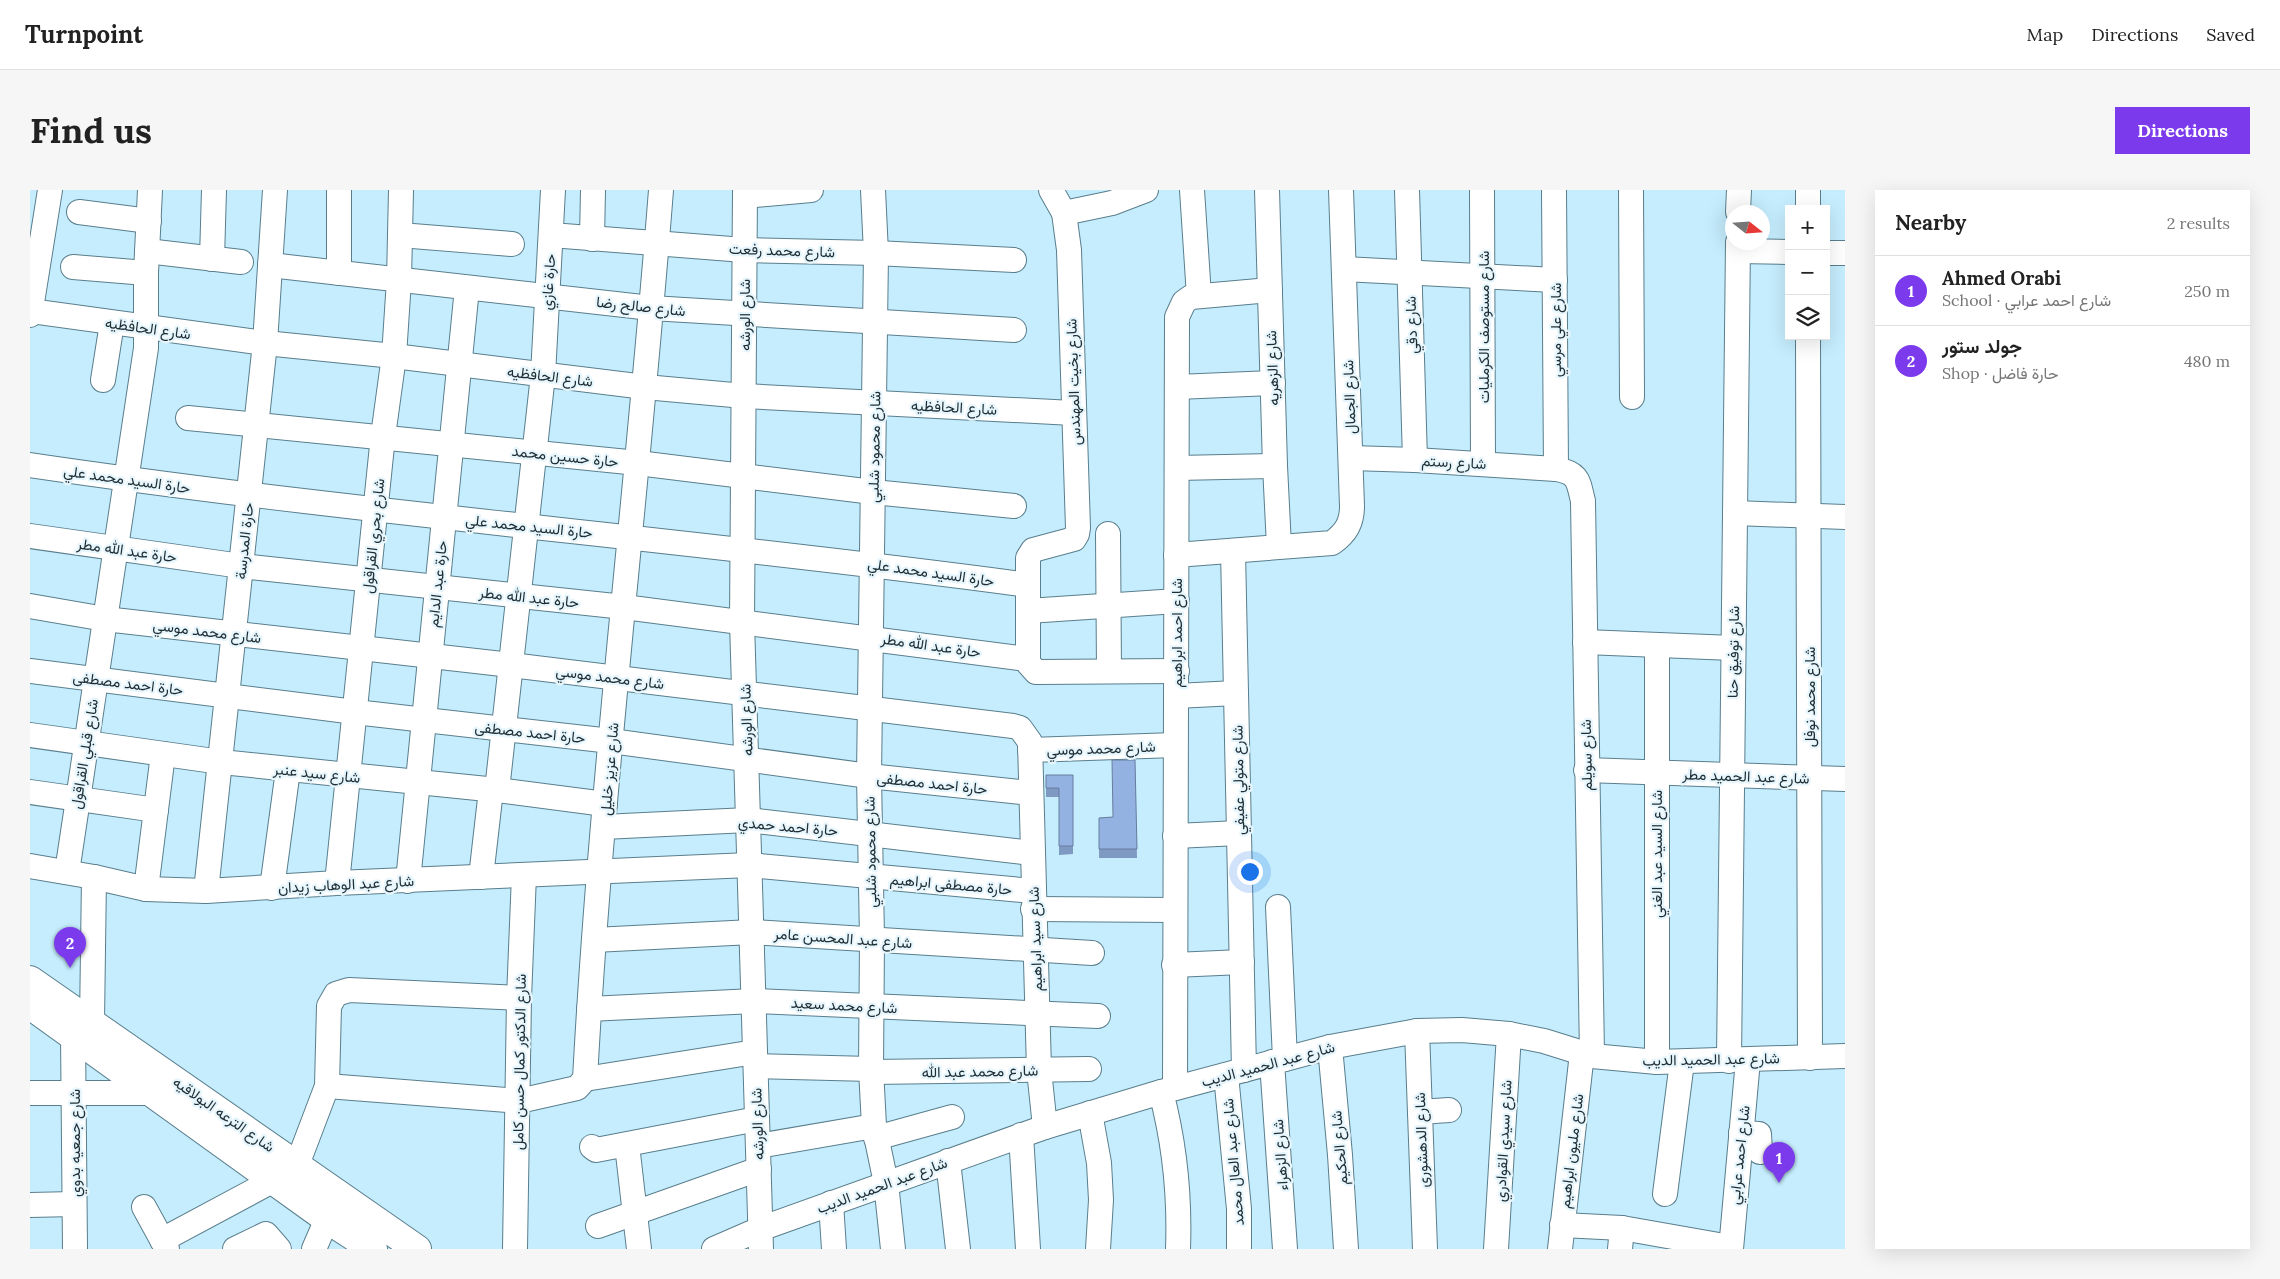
<!DOCTYPE html>
<html lang="en">
<head>
<meta charset="utf-8">
<style>
  :root { --surface:#fff; --page:#f6f6f6; --text:#222; --muted:#767676; --line:#e0e0e0; --accent:#7c3aed }
  body { margin:0; font-family:Lora,Vazirmatn,serif; background:var(--page); color:var(--text) }
  .controls { position:absolute; right:15px; top:15px; display:grid; overflow:hidden; border-radius:0px; box-shadow:0 5px 20px #0002 }
  .controls button { width:45px; height:45px; display:grid; place-items:center; padding:0; border:0; border-bottom:1px solid var(--line); background:var(--surface); color:var(--text); font:25px sans-serif }
  .compass { position:absolute; left:1695px; top:15px; width:45px; height:45px; border-radius:50%; background:var(--surface); box-shadow:0 5px 20px #0002; rotate:107deg }
  .you { position:absolute; left:1219px; top:681px; width:18px; height:18px; margin:-12px; border:4px solid #fff; border-radius:50%; background:#1a73e8; box-shadow:0 0 0 8px #1a73e833 }
  .badge { display:grid; place-items:center; width:32px; height:32px; border-radius:50%; background:var(--accent); color:#fff; font-size:16px; font-weight:700 }
  .pin { position:absolute; translate:-50% -41px; filter:drop-shadow(0 1px 2px #0008) }
  .pin::after { content:''; position:absolute; top:26px; width:18px; height:15px; background:inherit; clip-path:polygon(0 0,100% 0,50% 100%) }
  .list { margin:0; padding:0; list-style:none }
  h2 { display:flex; justify-content:space-between; align-items:center; height:65px; margin:0; padding:0 20px; font-size:21px }
  h2 small { font-size:16px; font-weight:400; color:var(--muted) }
  .list li { display:grid; grid-template-columns:32px 1fr auto; gap:15px; align-items:center; box-sizing:border-box; height:70px; padding:0 20px; border-top:1px solid var(--line) }
  .list b { display:block; font-size:19px; white-space:nowrap }
  .list p { margin:0; font-size:16px; white-space:nowrap; color:var(--muted) }
  .list em { font-size:16px; font-style:normal; color:var(--muted) }
  .icon { flex:none; width:28px; height:28px; fill:none; stroke:currentColor; stroke-width:2; stroke-linecap:round; stroke-linejoin:round }
  .map { position:relative; flex:none; width:1815px; height:1059px; overflow:hidden; border-radius:0px }
  header { display:flex; align-items:center; gap:30px; box-sizing:border-box; height:70px; padding:0 25px; background:var(--surface); border-bottom:1px solid var(--line) }
  header strong { font-size:24px }
  nav { display:flex; gap:28px; margin-inline-start:auto; font-size:18px }
  .intro { display:flex; align-items:center; justify-content:space-between; box-sizing:border-box; height:120px; padding:0 30px }
  h1 { margin:0; font-size:35px }
  .button { padding:12px 22px; border-radius:0px; background:var(--accent); color:#fff; font-size:18px; font-weight:700 }
  main { display:flex; gap:30px; padding:0 30px }
  aside { flex:1; background:var(--surface); border-radius:0px; box-shadow:0 5px 20px #0002 }
  .map>svg:first-child { display:block }
  .lines { fill:none; stroke-linecap:round; stroke-linejoin:round }
  .minor-casing { stroke:#597e8c; stroke-width:26 }
  .major-casing { stroke:#597e8c; stroke-width:30 }
  .minor { stroke:#fff; stroke-width:24 }
  .major { stroke:#fff; stroke-width:28 }
  .wall { fill:#7e99c2 }
  .building { fill:#93b2e2; stroke:#677d9e }
  .labels { text-anchor:middle; dominant-baseline:central; stroke-width:4.5; stroke-linejoin:round; paint-order:stroke }
  .street-label { font-size:15px; fill:#1e2d33; stroke:#e6f6fc }
</style>
</head>
<body>
<header>
<strong>Turnpoint</strong>
<nav><a>Map</a><a>Directions</a><a>Saved</a></nav>
</header>
<div class="intro"><h1>Find us</h1><a class="button">Directions</a></div>
<main>
<div class="map">
<svg width="1815" height="1059" viewBox="0 0 1815 1059">
  <rect width="100%" height="100%" fill="#c5edfd"/>
  <g class="lines">
    <!-- minor casing -->
    <g class="minor-casing">
      <g id="minor">
        <polyline points="715,0 712,432 731,1059"/>
        <polyline points="843,0 846,63 839,586 842,749 841,879 844,936 856,993 863,1059"/>
        <polyline points="1021,0 1034,23 1039,60 1048,338 1047,344 1044,349 1003,360 998,368 998,473 1006,482 1147,481"/>
        <polyline points="1162,0 1169,106"/>
        <polyline points="1237,0 1245,276 1249,356"/>
        <polyline points="1377,0 1385,270"/>
        <polyline points="1452,0 1453,273"/>
        <polyline points="1524,0 1526,279"/>
        <polyline points="1601,0 1602,207"/>
        <polyline points="715,6 781,0"/>
        <polyline points="1778,19 1778,0"/>
        <polyline points="49,22 119,31"/>
        <polyline points="1708,22 1709,0"/>
        <polyline points="1034,23 1082,13 1116,0"/>
        <polyline points="370,45 482,54"/>
        <polyline points="521,45 714,60 846,63 984,70"/>
        <polyline points="562,49 563,0"/>
        <polyline points="117,61 211,72"/>
        <polyline points="1708,61 1759,62"/>
        <polyline points="1796,63 1815,63"/>
        <polyline points="182,69 184,0"/>
        <polyline points="240,75 621,118 984,140"/>
        <polyline points="43,77 116,83"/>
        <polyline points="1314,79 1525,90"/>
        <polyline points="309,83 309,0"/>
        <polyline points="0,121 235,153 364,166 615,197 714,206 1043,223"/>
        <polyline points="0,125 20,0"/>
        <polyline points="1778,146 1780,868"/>
        <polyline points="73,190 82,133"/>
        <polyline points="1147,197 1243,193"/>
        <polyline points="158,228 608,273 843,302 984,316"/>
        <path d="M 1321,268 L 1385,270 L 1526,279 C 1549,283 1548,291 1553,311 L 1562,866"/>
        <path d="M 0,275 C 332,324 666,350 998,395"/>
        <polyline points="1147,278 1245,276"/>
        <polyline points="1705,323 1815,327"/>
        <polyline points="1078,344 1079,481"/>
        <polyline points="0,346 211,376 594,417 997,469"/>
        <polyline points="1203,361 1214,880"/>
        <path d="M 1146,365 L 1302,353 C 1316,343 1322,333 1322,316 L 1311,0"/>
        <polyline points="0,416 75,429 481,475 983,536 990,538 1000,552 1009,880 1015,937"/>
        <polyline points="998,421 1147,411"/>
        <polyline points="1555,452 1703,458"/>
        <polyline points="0,481 325,522 581,551 839,586 1000,603"/>
        <polyline points="1146,506 1206,503"/>
        <polyline points="0,545 191,572 467,600 575,614"/>
        <polyline points="1000,560 1145,555"/>
        <polyline points="1556,580 1815,589"/>
        <polyline points="467,600 513,185 523,0"/>
        <polyline points="0,602 126,620"/>
        <polyline points="573,637 718,630 1002,663"/>
        <polyline points="1145,646 1209,643"/>
        <polyline points="0,676 64,687 116,699 176,701 307,693 719,675 1003,701"/>
        <polyline points="37,682 116,158 116,83 120,0"/>
        <polyline points="451,687 461,600"/>
        <polyline points="378,691 437,98"/>
        <polyline points="307,693 353,246 364,166 369,90 371,0"/>
        <polyline points="242,698 258,580"/>
        <polyline points="116,699 133,564"/>
        <polyline points="176,701 235,153 245,0"/>
        <polyline points="1248,717 1255,869"/>
        <polyline points="1003,719 1145,720"/>
        <polyline points="564,750 722,742 1062,763"/>
        <polyline points="1144,775 1212,772"/>
        <polyline points="559,819 724,811 1068,826"/>
        <polyline points="62,832 64,687"/>
        <polyline points="1387,841 1395,1059"/>
        <polyline points="43,846 45,1059"/>
        <polyline points="1300,857 1310,965 1316,1059"/>
        <polyline points="1699,871 1708,52"/>
        <polyline points="1242,872 1255,1059"/>
        <polyline points="1627,872 1627,455"/>
        <polyline points="726,876 841,879"/>
        <polyline points="841,882 1059,879"/>
        <polyline points="1196,885 1209,1019 1209,1059"/>
        <polyline points="555,889 725,862"/>
        <path d="M 297,896 L 489,911 L 547,898 L 555,889 C 571,592 608,297 631,0"/>
        <polyline points="1145,898 1147,127 1154,112 1161,107 1240,100"/>
        <path d="M 1131,902 C 1145,955 1150,1005 1148,1059"/>
        <polyline points="0,903 124,903"/>
        <polyline points="1390,922 1419,920"/>
        <polyline points="1060,923 1069,973 1071,1010 1068,1059"/>
        <polyline points="1711,943 1729,944 1730,962"/>
        <polyline points="991,945 998,1059"/>
        <polyline points="846,948 922,927"/>
        <polyline points="597,955 609,1059"/>
        <polyline points="728,956 844,936"/>
        <polyline points="562,957 566,960 727,929"/>
        <polyline points="918,971 928,1059"/>
        <polyline points="267,975 297,896 299,816 306,804 319,800 489,808"/>
        <polyline points="1635,1004 1652,872"/>
        <polyline points="801,1013 804,1059"/>
        <polyline points="0,1015 44,1014"/>
        <polyline points="114,1017 137,1059"/>
        <polyline points="1532,1035 1592,1038 1700,1057"/>
        <polyline points="568,1036 729,979"/>
        <polyline points="132,1050 244,990"/>
        <polyline points="205,1059 236,1044 249,1059"/>
        <polyline points="284,1059 297,1029"/>
        <polyline points="485,1059 489,808 494,685"/>
        <polyline points="684,1059 730,1039 1015,937 1131,902 1300,857 1387,841 1432,840 1479,844 1514,851 1562,866 1627,872 1815,866"/>
        <polyline points="1466,1059 1479,844"/>
        <polyline points="1530,1059 1552,863"/>
        <polyline points="1590,1059 1592,1038"/>
        <polyline points="1701,1059 1718,870"/>
      </g>
    </g>
    <!-- major casing -->
    <g class="major-casing">
      <g id="major">
        <polyline points="0,790 387,1059"/>
        <polyline points="0,815 297,1029 343,1059"/>
      </g>
    </g>
    <!-- minor -->
    <use href="#minor" class="minor"/>
    <!-- major -->
    <use href="#major" class="major"/>
  </g>
  <!-- wall -->
  <g class="wall">
    <polygon points="1105,570 1107,668 1069,668 1069,628 1083,627"/>
    <polygon points="1016,585 1043,585 1043,664 1029,665 1029,607 1016,607"/>
  </g>
  <!-- building -->
  <g class="building">
    <polygon points="1082,570 1105,570 1107,659 1069,659 1069,628 1083,627"/>
    <polygon points="1016,585 1043,585 1043,656 1029,656 1029,598 1016,598"/>
  </g>
  <g class="labels">
    <!-- street labels -->
    <g class="street-label">
      <text transform="translate(752 60) rotate(2)">شارع محمد رفعت</text>
      <text transform="translate(518 92) rotate(-86)">حارة غازي</text>
      <text transform="translate(611 116) rotate(6)">شارع صالح رضا</text>
      <text transform="translate(714 125) rotate(-90)">شارع الورشه</text>
      <text transform="translate(1381 135) rotate(-92)">شارع دقي</text>
      <text transform="translate(1453 137) rotate(-90)">شارع مستوصف الكرمليات</text>
      <text transform="translate(118 138) rotate(8)">شارع الحافظيه</text>
      <text transform="translate(1525 140) rotate(-90)">شارع علي مرسي</text>
      <text transform="translate(1242 178) rotate(-92)">شارع الزهريه</text>
      <text transform="translate(520 186) rotate(7)">شارع الحافظيه</text>
      <text transform="translate(1043 192) rotate(-92)">شارع بخيت المهندس</text>
      <text transform="translate(1319 207) rotate(-92)">شارع الجمال</text>
      <text transform="translate(924 217) rotate(3)">شارع الحافظيه</text>
      <text transform="translate(844 257) rotate(-89)">شارع محمود شلبي</text>
      <text transform="translate(535 266) rotate(6)">حارة حسين محمد</text>
      <text transform="translate(1424 272) rotate(3)">شارع رستم</text>
      <text transform="translate(97 289) rotate(8)">حارة السيد محمد علي</text>
      <text transform="translate(499 336) rotate(6)">حارة السيد محمد علي</text>
      <text transform="translate(343 346) rotate(-84)">شارع بحري القراقول</text>
      <text transform="translate(214 351) rotate(-84)">حارة المدرسة</text>
      <text transform="translate(97 360) rotate(8)">حارة عبد الله مطر</text>
      <text transform="translate(901 382) rotate(8)">حارة السيد محمد علي</text>
      <text transform="translate(407 394) rotate(-84)">حارة عبد الدايم</text>
      <text transform="translate(499 407) rotate(6)">حارة عبد الله مطر</text>
      <text transform="translate(177 441) rotate(7)">شارع محمد موسي</text>
      <text transform="translate(1146 443) rotate(-90)">شارع احمد ابراهيم</text>
      <text transform="translate(901 455) rotate(8)">حارة عبد الله مطر</text>
      <text transform="translate(1703 462) rotate(-89)">شارع توفيق حنا</text>
      <text transform="translate(580 487) rotate(7)">شارع محمد موسي</text>
      <text transform="translate(98 493) rotate(7)">حارة احمد مصطفى</text>
      <text transform="translate(1779 507) rotate(-90)">شارع محمد نوفل</text>
      <text transform="translate(716 530) rotate(-92)">شارع الورشه</text>
      <text transform="translate(500 542) rotate(6)">حارة احمد مصطفى</text>
      <text transform="translate(1071 558) rotate(-2)">شارع محمد موسي</text>
      <text transform="translate(54 564) rotate(-81)">شارع قبلي القراقول</text>
      <text transform="translate(1556 565) rotate(-91)">شارع سويلم</text>
      <text transform="translate(579 579) rotate(-85)">شارع عزيز خليل</text>
      <text transform="translate(287 583) rotate(6)">شارع سيد عنبر</text>
      <text transform="translate(1716 586) rotate(2)">شارع عبد الحميد مطر</text>
      <text transform="translate(1208 590) rotate(-91)">شارع متولي عفيفي</text>
      <text transform="translate(902 593) rotate(6)">حارة احمد مصطفى</text>
      <text transform="translate(758 636) rotate(5)">حارة احمد حمدي</text>
      <text transform="translate(840 662) rotate(-91)">شارع محمود شلبي</text>
      <text transform="translate(1626 664) rotate(-90)">شارع السيد عبد الغني</text>
      <text transform="translate(316 694) rotate(-3)">شارع عبد الوهاب زيدان</text>
      <text transform="translate(921 694) rotate(5)">حارة مصطفى ابراهيم</text>
      <text transform="translate(813 748) rotate(4)">شارع عبد المحسن عامر</text>
      <text transform="translate(1005 749) rotate(-92)">شارع سيد ابراهيم</text>
      <text transform="translate(814 815) rotate(3)">شارع محمد سعيد</text>
      <text transform="translate(1681 869) rotate(-1)">شارع عبد الحميد الديب</text>
      <text transform="translate(489 872) rotate(-89)">شارع الدكتور كمال حسن كامل</text>
      <text transform="translate(1238 874) rotate(-15)">شارع عبد الحميد الديب</text>
      <text transform="translate(950 881) rotate(-1)">شارع محمد عبد الله</text>
      <text transform="translate(194 924) rotate(35)">شارع الترعه البولاقيه</text>
      <text transform="translate(727 934) rotate(-92)">شارع الورشه</text>
      <text transform="translate(1391 950) rotate(-92)">شارع الدهشورى</text>
      <text transform="translate(1473 951) rotate(-87)">شارع سيدي القوادري</text>
      <text transform="translate(44 953) rotate(-90)">شارع جمعيه بدوي</text>
      <text transform="translate(1309 958) rotate(-95)">شارع الحكيم</text>
      <text transform="translate(1541 961) rotate(-83)">شارع مليون ابراهيم</text>
      <text transform="translate(1250 965) rotate(-94)">شارع الزهراء</text>
      <text transform="translate(1709 965) rotate(-84)">شارع احمد عرابي</text>
      <text transform="translate(1203 972) rotate(-95)">شارع عبد العال محمد</text>
      <text transform="translate(852 995) rotate(-20)">شارع عبد الحميد الديب</text>
    </g>
  </g>
</svg>
<div class="controls">
<button>+</button>
<button>−</button>
<button><svg class="icon" aria-label="layers" viewBox="0 0 24 24"><path d="M12 4l9 5-9 5-9-5zM3 14l9 5 9-5"/></svg></button>
</div>
<svg class="compass" viewBox="-18 -18 36 36"><path d="M0-13l5 13h-10z" fill="#e53935"/><path d="M0 13l5-13h-10z" fill="#767676"/></svg>
<div class="you"></div>
<div class="pin badge" style="left:1749px;top:993px">1</div>
<div class="pin badge" style="left:40px;top:778px">2</div>
</div>
<aside>
<h2>Nearby<small>2 results</small></h2>
<ul class="list">
<li><span class="badge">1</span><div><b>Ahmed Orabi</b><p>School · شارع احمد عرابي</p></div><em>250 m</em></li>
<li><span class="badge">2</span><div><b>جولد ستور</b><p>Shop · حارة فاضل</p></div><em>480 m</em></li>
</ul>
</aside>
</main>
</body>
</html>
